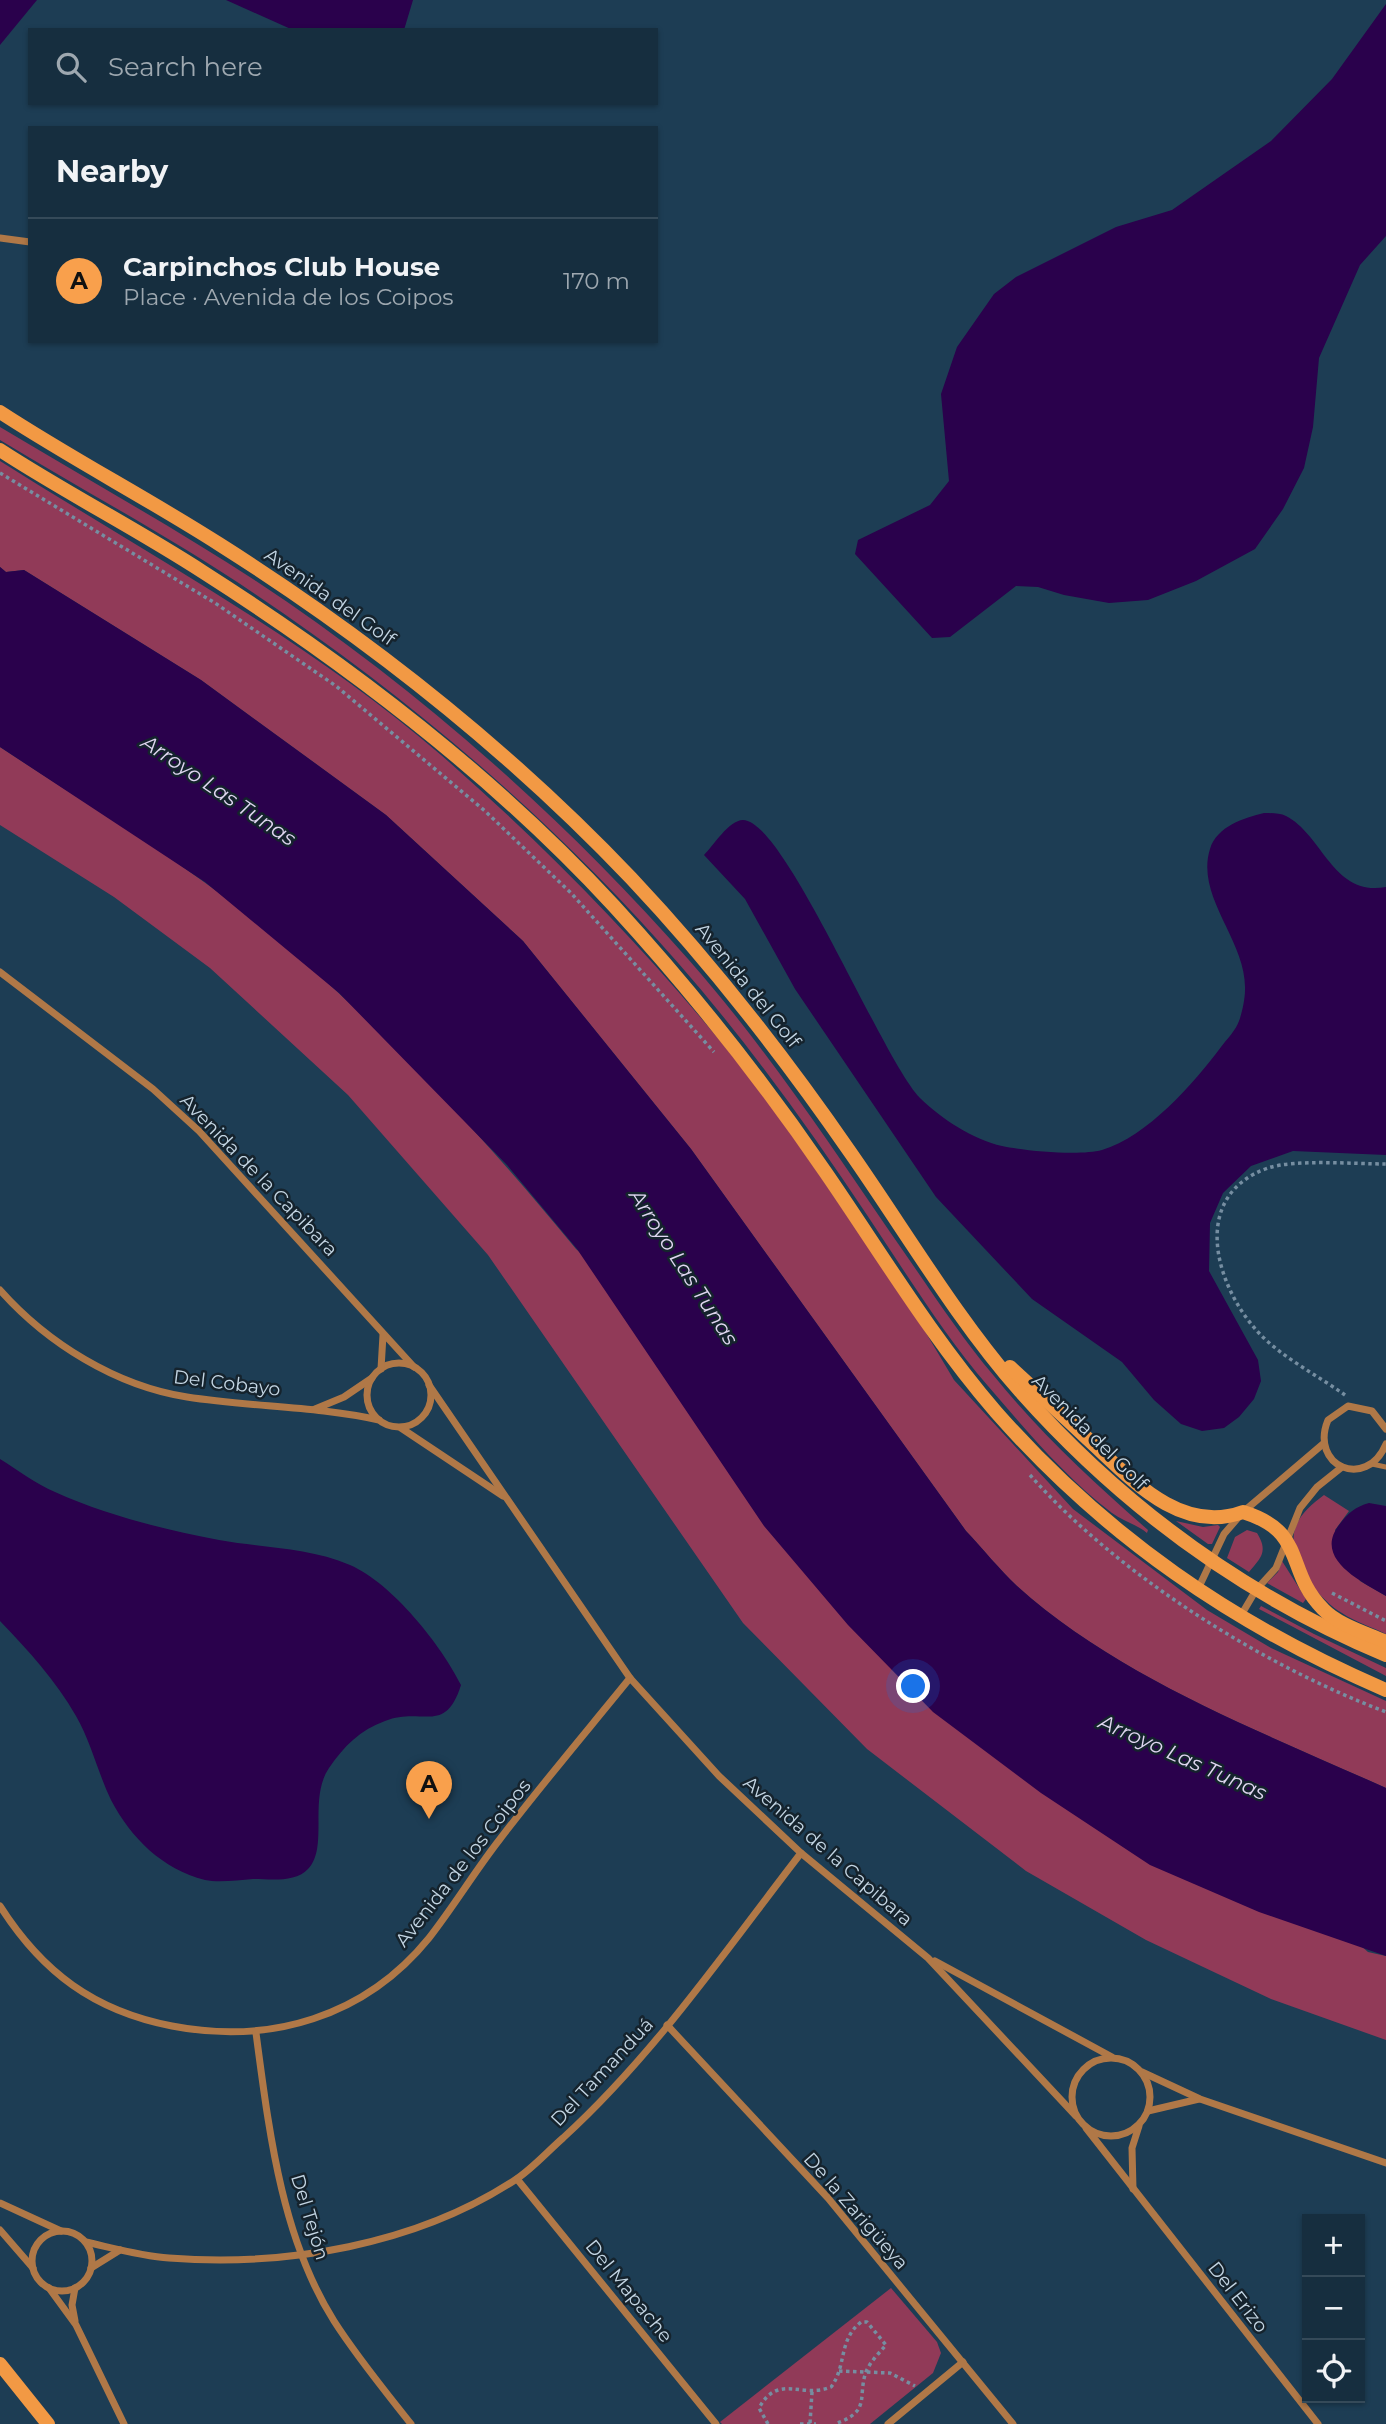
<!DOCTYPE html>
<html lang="en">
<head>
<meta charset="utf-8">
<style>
  :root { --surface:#162e3f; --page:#1f3646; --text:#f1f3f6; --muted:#9ea8b0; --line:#354a59; --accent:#f9a04c }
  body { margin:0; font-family:Montserrat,sans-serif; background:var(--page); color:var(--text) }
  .controls { position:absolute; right:21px; bottom:21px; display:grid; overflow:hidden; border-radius:0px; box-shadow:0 2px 5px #0004 }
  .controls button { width:63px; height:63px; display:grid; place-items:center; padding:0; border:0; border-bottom:2px solid var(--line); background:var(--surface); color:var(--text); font:35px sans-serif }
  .you { position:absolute; left:914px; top:1687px; width:24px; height:24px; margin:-18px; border:5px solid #fff; border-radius:50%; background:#1a73e8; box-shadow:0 0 0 10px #1a73e833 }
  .badge { display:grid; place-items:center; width:46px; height:46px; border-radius:50%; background:var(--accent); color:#111; font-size:23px; font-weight:700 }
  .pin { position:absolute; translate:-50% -58px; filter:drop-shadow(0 2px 4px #0008) }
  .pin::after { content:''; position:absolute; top:37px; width:24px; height:21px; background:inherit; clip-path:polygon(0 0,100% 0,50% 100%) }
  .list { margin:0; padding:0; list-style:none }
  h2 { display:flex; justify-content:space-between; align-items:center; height:91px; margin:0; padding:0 28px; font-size:30px }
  h2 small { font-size:23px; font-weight:400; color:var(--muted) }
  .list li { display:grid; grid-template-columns:46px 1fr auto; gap:21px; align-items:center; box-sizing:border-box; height:126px; padding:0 28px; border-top:2px solid var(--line) }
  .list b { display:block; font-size:26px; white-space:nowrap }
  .list p { margin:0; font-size:23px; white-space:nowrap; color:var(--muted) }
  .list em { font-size:23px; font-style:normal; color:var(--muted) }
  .icon { flex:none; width:38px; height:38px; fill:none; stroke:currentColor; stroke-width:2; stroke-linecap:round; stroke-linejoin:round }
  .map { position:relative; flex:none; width:1386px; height:2424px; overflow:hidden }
  .search { position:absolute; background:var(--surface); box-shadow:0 2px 5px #0004; left:28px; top:28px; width:630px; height:77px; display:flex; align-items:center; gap:18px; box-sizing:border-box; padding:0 24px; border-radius:0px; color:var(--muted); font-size:26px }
  .panel { position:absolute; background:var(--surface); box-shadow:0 2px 5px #0004; left:28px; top:126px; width:630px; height:217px; border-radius:0px }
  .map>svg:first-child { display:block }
  .green { fill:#913a58 }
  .water { fill:#2a014c }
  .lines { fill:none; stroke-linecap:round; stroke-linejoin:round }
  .path { stroke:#768ea1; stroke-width:3.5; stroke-dasharray:3.5 3.5; stroke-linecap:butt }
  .lane { stroke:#b07847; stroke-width:5 }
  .street { stroke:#b07847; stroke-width:7 }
  .secondary { stroke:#f29944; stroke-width:14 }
  .labels { text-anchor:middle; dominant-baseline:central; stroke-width:5; stroke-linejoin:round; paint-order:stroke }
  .street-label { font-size:19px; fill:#c3d5e3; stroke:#15232d }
  .water-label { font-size:21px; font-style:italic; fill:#dfd6f0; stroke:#15232d }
</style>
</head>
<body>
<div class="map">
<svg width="1386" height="2424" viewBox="0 0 1386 2424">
  <rect width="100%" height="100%" fill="#1d3d54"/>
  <!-- green -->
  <g class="green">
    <path d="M 0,427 C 85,478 173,527 256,581 C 415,686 562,816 688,959 C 763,1044 826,1138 890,1232 C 924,1280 956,1331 994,1376 C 1040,1433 1093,1482 1148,1530 L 1147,1533 C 1136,1524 1123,1521 1112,1513 C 1066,1478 1026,1430 988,1386 C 943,1334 906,1273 867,1215 C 809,1128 748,1043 679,964 C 556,822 411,699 255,594 C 173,538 85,492 0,440 Z"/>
    <path d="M 0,461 C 149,555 306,639 441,755 C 541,842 636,939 721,1042 C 794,1131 860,1237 926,1333 L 954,1380 L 1073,1509 L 1207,1610 L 1271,1648 L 1386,1701 L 1386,1788 C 1262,1732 1119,1678 1017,1586 C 999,1569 983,1549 966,1531 L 691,1149 L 523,941 L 386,815 L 201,680 L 24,570 L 6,572 L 0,567 Z"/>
    <path d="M 0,747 C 68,792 138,834 204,882 C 342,981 468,1118 576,1249 L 1368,1952 L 1386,1956 L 1386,2040 L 1271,1999 L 1146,1940 L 1026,1871 L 867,1749 L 743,1623 L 488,1255 L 348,1095 L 210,968 L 114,897 L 0,825 Z"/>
    <path d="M 1324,1495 L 1349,1511 L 1335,1530 L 1360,1581 L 1386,1596 L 1386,1634 C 1372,1627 1355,1622 1342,1613 C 1319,1599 1289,1562 1294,1533 C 1297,1516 1311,1505 1324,1495 Z"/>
    <polygon points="1176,1521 1203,1527 1218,1525 1220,1527 1212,1544 1208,1544"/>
    <path d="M 1247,1530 L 1257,1533 C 1268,1551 1262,1557 1249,1572 L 1227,1558 L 1235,1537 Z"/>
    <polygon points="1282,1561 1306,1599 1303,1603 1267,1583 1278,1572"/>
    <polygon points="1261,1606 1314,1634 1386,1668 1386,1676 1259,1609"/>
    <polygon points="891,2288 937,2342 941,2353 933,2373 870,2424 722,2424 720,2422"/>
  </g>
  <!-- water -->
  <g class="water">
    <polygon points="0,0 37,0 0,45"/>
    <polygon points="226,0 413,0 404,30 293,30"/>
    <polygon points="1386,4 1386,236 1360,265 1319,358 1313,427 1304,468 1283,509 1255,549 1196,581 1148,600 1109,603 1064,595 1038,587 1016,586 950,637 932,638 855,554 858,540 930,505 949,481 941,394 957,347 994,294 1016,277 1116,227 1172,210 1271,141 1332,79"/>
    <path d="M 0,567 L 6,572 L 24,570 L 201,680 L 386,815 L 523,941 L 691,1149 L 966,1531 C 983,1549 999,1569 1017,1586 C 1119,1678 1262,1732 1386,1788 L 1386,1956 L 1259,1912 L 1150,1865 L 1041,1793 L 933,1712 L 848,1625 L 764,1526 L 577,1249 L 507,1165 L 339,993 L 205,882 L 0,747 Z"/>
    <path d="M 1264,813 C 1271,813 1280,813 1286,816 C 1323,835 1333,897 1386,887 L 1386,1155 L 1293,1151 L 1251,1166 L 1223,1193 L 1210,1223 L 1209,1271 L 1258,1360 L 1261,1381 L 1254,1399 L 1239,1417 L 1224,1428 L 1202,1431 L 1181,1424 L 1154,1400 L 1122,1362 L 1032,1299 L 936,1197 L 795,989 L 745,899 L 704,855 C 713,846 729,820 743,820 C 785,820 882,1059 920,1098 C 940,1118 974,1140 1002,1146 C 1025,1151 1080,1156 1102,1150 C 1147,1137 1194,1083 1221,1047 C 1227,1039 1236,1030 1239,1021 C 1242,1013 1245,999 1245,990 C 1247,941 1195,897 1210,849 C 1217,826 1244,818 1264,813 Z"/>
    <path d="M 0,1459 C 18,1470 36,1484 55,1492 C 106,1515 165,1530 219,1540 C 263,1548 308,1547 350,1565 C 392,1583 442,1646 461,1685 C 445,1736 422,1706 385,1721 C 360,1730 344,1746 329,1768 C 308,1799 329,1847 308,1869 C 295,1883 270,1879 253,1879 C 238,1880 219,1883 205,1880 C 162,1869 131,1838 111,1800 C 98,1773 91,1742 76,1716 C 56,1681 28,1650 0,1621 Z"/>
    <path d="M 1369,1503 L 1386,1506 L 1386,1596 C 1362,1582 1313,1559 1339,1525 C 1348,1513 1355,1507 1369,1503 Z"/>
  </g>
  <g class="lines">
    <!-- path -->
    <g class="path">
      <polyline points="0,473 215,603 336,686 485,811 571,893 714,1052"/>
      <path d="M 1345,1395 C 1317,1375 1281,1357 1258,1332 C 1214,1284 1190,1195 1268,1168 C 1295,1159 1355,1164 1386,1164"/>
      <path d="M 1030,1475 C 1118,1575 1262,1665 1386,1712"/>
      <polyline points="1332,1593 1386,1621"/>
      <polyline points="839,2371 890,2373 915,2386"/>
      <polyline points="810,2423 812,2392"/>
      <path d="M 768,2424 L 759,2408 C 778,2373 802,2399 831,2387 C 847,2366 838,2340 861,2322 L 867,2322 L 886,2345 C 879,2353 870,2362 866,2372 C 857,2397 872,2411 835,2424"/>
      <polyline points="800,2424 816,2424"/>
    </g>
    <!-- lane -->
    <polyline class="lane" points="1372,1464 1386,1467"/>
    <!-- street -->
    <g class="street">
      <polyline points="0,238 30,242"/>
      <polyline points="0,972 153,1089 199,1131 414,1367"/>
      <path d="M 0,1290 C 47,1343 116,1386 187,1397 C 251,1407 316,1406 379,1420"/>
      <circle cx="399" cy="1395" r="32"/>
      <polyline points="381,1369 383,1335"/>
      <polyline points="429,1385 630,1678 719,1776 801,1853 928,1958 1076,2116"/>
      <polyline points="315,1409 344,1397 372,1378"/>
      <polyline points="401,1428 503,1496"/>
      <path d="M 1386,1429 L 1372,1411 L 1348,1406 L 1328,1420 C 1309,1466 1366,1491 1386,1444"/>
      <polyline points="1198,1589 1224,1534 1243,1512 1323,1444"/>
      <polyline points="1240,1617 1256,1590 1276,1568 1300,1508 1317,1487 1342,1467"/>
      <path d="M 0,1906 C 42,1972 94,2011 172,2026 C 270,2045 365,2017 429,1938 C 454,1906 475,1871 500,1839 C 542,1784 587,1731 630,1678"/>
      <polyline points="935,1961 1112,2057"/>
      <polyline points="667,2025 828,2198 1013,2424"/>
      <path d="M 256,2033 C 269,2130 281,2237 334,2321 C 357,2357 385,2391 411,2424"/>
      <circle cx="1111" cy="2097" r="39"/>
      <polyline points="1142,2072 1200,2099 1386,2163"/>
      <polyline points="1148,2111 1199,2099"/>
      <polyline points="1086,2128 1318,2424"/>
      <polyline points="517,2179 716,2424"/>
      <polyline points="1133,2189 1132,2148 1139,2126"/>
      <polyline points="0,2203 61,2231"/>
      <polyline points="0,2230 33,2268"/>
      <circle cx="62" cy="2261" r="30"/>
      <path d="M 86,2242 C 113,2248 141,2256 169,2258 C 286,2267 416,2245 515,2180 C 532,2169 548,2151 563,2138 C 654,2055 726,1950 801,1853"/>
      <polyline points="91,2268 120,2250"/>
      <polyline points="49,2288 76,2325 124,2424"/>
      <polyline points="75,2321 72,2305 75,2288"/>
      <polyline points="888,2424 963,2362"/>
    </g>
    <!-- secondary -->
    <g class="secondary">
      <path d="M 0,412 C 72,459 147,498 219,544 C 369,639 509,750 631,878 C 712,964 783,1055 850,1152 C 906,1232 956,1318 1020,1391 C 1122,1506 1245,1596 1386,1655"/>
      <path d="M 0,450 C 66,493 137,529 203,572 C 352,667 494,776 614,906 C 691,990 761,1078 826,1173 C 881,1253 932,1338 996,1412 C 1105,1536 1234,1625 1386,1690"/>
      <path d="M 1010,1367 C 1037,1392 1064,1416 1090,1441 C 1131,1479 1181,1535 1243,1512 C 1308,1532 1284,1570 1323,1609 C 1338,1625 1366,1633 1386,1642"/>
      <polyline points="0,2364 48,2424"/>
    </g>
  </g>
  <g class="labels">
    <!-- street labels -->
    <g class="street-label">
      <text transform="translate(330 597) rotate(35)">Avenida del Golf</text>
      <text transform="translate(748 985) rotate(51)">Avenida del Golf</text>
      <text transform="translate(259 1175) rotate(46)">Avenida de la Capibara</text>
      <text transform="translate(227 1383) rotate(7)">Del Cobayo</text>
      <text transform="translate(1090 1432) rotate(45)">Avenida del Golf</text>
      <text transform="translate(828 1851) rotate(41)">Avenida de la Capibara</text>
      <text transform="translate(463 1863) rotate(-52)">Avenida de los Coipos</text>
      <text transform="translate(602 2072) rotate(-47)">Del Tamanduá</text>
      <text transform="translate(856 2211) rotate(49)">De la Zarigüeya</text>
      <text transform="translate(310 2217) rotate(73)">Del Tejón</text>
      <text transform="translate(629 2291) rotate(51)">Del Mapache</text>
      <text transform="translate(1238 2297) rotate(52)">Del Erizo</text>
    </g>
    <!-- water labels -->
    <g class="water-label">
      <text transform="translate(219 790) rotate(34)">Arroyo Las Tunas</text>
      <text transform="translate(684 1267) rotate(57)">Arroyo Las Tunas</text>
      <text transform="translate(1183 1757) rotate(24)">Arroyo Las Tunas</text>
    </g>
  </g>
</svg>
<div class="controls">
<button>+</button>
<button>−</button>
<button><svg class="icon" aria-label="locate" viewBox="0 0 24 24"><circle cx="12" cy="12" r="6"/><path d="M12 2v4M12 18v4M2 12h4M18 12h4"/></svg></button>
</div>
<div class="you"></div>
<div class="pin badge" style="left:429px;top:1819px">A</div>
<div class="search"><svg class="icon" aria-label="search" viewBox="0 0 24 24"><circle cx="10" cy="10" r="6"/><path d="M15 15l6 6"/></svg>Search here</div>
<section class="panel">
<h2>Nearby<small></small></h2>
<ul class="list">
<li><span class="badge">A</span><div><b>Carpinchos Club House</b><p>Place · Avenida de los Coipos</p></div><em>170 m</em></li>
</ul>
</section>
</div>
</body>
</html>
